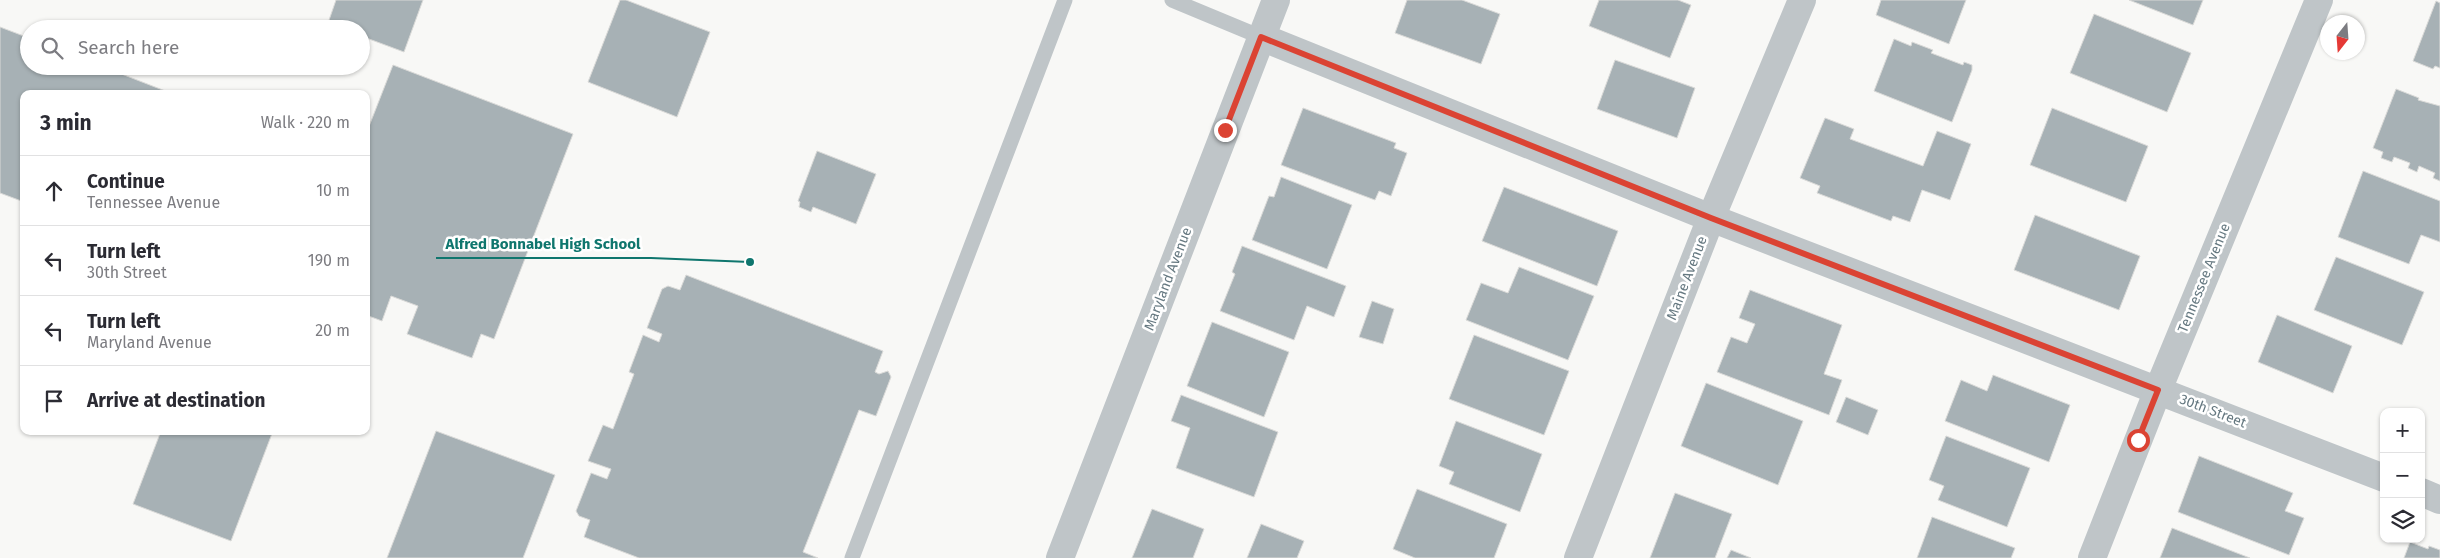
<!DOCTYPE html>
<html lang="en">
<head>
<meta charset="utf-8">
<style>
  :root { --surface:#fff; --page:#f2f2f3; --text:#2b2b33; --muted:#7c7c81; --line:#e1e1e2 }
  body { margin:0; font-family:"Fira Sans",sans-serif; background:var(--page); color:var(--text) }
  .controls { position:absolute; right:15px; bottom:15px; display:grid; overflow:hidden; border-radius:10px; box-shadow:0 1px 4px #0004 }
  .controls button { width:45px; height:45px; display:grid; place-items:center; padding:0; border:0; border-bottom:1px solid var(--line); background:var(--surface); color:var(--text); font:25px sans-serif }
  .compass { position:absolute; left:2320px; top:15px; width:45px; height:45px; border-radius:50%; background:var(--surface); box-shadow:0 1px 4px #0004; rotate:197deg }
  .stop { position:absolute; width:15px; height:15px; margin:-11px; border:4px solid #db4333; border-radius:50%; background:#fff }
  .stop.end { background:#db4333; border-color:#fff; box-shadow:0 1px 5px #0008 }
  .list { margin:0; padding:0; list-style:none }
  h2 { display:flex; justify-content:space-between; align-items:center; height:65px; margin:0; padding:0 20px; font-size:21px }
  h2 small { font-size:16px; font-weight:400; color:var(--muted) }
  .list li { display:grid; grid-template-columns:32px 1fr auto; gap:15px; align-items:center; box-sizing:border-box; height:70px; padding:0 20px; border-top:1px solid var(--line) }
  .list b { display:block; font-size:19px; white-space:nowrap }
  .list p { margin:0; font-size:16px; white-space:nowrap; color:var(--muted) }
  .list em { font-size:16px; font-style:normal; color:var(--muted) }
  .icon { flex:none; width:28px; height:28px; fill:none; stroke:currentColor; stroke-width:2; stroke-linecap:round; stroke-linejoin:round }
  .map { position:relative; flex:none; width:2440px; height:558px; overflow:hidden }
  .search { position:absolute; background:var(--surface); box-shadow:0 1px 4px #0004; left:20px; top:20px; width:350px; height:55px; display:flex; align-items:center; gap:12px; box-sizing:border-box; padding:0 18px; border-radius:28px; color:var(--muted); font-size:19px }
  .panel { position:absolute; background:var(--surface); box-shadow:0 1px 4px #0004; left:20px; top:90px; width:350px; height:345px; border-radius:10px }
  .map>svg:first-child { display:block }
  .building { fill:#a7b1b5; stroke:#dadad8 }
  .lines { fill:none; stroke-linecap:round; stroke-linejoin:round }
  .service { stroke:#bfc5c8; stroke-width:15 }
  .minor { stroke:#bfc5c8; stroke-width:28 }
  .route { stroke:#db4333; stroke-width:6 }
  .labels { text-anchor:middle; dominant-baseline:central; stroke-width:5; stroke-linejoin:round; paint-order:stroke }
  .street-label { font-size:14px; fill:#657880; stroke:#fff }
  .leader { fill:none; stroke:#0f766e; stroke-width:2 }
  .callout-dot { fill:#0f766e; stroke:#fff; stroke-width:2 }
  .callout-label { font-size:15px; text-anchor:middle; font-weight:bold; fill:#0f766e; stroke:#fff; stroke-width:5; stroke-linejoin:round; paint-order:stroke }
</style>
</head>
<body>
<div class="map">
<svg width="2440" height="558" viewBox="0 0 2440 558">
  <rect width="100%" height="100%" fill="#f8f8f6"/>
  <!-- building -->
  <g class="building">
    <polygon points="336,0 423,0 404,52 361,36 361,29 342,29 328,23"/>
    <polygon points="620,0 626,0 710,32 677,117 588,82"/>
    <polygon points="1407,0 1462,0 1500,14 1481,64 1395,33"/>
    <polygon points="1599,0 1678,0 1691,5 1670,58 1589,26"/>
    <polygon points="1881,0 1966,0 1949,44 1876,15"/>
    <polygon points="2129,0 2203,0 2193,25"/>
    <polygon points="2436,1 2440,3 2440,68 2435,66 2433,69 2413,61"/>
    <polygon points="2094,14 2191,53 2167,112 2070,73"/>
    <polygon points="0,27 29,38 29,66 101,66 173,94 24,94 24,202 0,193"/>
    <polygon points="1894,39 1911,46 1912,42 1933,50 1931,53 1963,65 1964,62 1972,65 1972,70 1952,122 1874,91"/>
    <polygon points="1615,60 1695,88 1677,138 1597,109"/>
    <polygon points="393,65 573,134 494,339 481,334 472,358 407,334 418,306 391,296 382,321 366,315 366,134"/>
    <polygon points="2396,89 2419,98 2418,100 2440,106 2440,181 2433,178 2435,173 2419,166 2417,172 2408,168 2410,163 2394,157 2392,162 2381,158 2383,152 2373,148"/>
    <polygon points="1303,108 1396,143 1394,148 1407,153 1391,196 1379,191 1375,200 1281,165"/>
    <polygon points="2052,108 2148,146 2126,202 2030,165"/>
    <polygon points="1825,118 1854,129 1850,139 1923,166 1937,131 1971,144 1950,200 1922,190 1910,222 1893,216 1891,221 1817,193 1820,186 1800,178"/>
    <polygon points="817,151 876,174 856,224 813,207 811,212 799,207 800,202 798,201"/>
    <polygon points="2363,171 2440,201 2440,242 2421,235 2409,264 2338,237"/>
    <polygon points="1281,177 1352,205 1327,269 1252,240 1269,196 1274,197"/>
    <polygon points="1504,187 1618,231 1597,286 1482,241"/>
    <polygon points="2035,215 2140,256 2119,310 2014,270"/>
    <polygon points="1242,246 1346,286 1334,317 1307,306 1294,340 1220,311 1235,274 1232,272"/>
    <polygon points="2336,257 2424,292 2402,345 2314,310"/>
    <polygon points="1519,267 1594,296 1568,360 1466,320 1481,283 1508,293"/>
    <polygon points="686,275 883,351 875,372 879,374 888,371 891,377 876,416 859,410 803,552 818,558 639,558 584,537 590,520 579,516 576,511 591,473 607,479 611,469 588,461 603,425 613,429 634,374 629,372 643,335 659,342 662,334 647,328 662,289 668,286 680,290"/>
    <polygon points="1750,290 1842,325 1824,374 1842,380 1829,415 1717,372 1731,337 1747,343 1755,324 1739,318"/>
    <polygon points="1372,301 1394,309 1383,344 1359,337"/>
    <polygon points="2277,315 2352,346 2333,393 2258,362"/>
    <polygon points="1212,322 1289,352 1264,417 1187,386"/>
    <polygon points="1474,335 1569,371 1544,435 1449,399"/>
    <polygon points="1993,375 2070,405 2049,462 1945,421 1961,380 1987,391"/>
    <polygon points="1706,383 1803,421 1778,485 1681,446"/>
    <polygon points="1181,395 1278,432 1254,497 1176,468 1190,428 1171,421"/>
    <polygon points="1846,397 1878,410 1868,435 1836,422"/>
    <polygon points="1456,421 1542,454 1520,512 1449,484 1454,472 1439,466"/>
    <polygon points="161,431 273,431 231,541 133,504"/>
    <polygon points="436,431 555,475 523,558 387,558"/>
    <polygon points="1946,436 2030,468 2007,527 1938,500 1944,486 1929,480"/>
    <polygon points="2199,456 2293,493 2285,511 2304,518 2289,555 2178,512"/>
    <polygon points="1417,489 1507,524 1494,558 1415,558 1393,549"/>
    <polygon points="1675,493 1732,514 1715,558 1650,558"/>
    <polygon points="1152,509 1204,529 1193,558 1132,558"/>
    <polygon points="1932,517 2015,548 2011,558 1917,558"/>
    <polygon points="1261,524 1304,541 1297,558 1247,558"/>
    <polygon points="2172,528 2250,558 2160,558"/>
    <polygon points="2410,542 2428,549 2429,546 2440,550 2440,558 2404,558"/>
    <polygon points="1731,550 1751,558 1727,558"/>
  </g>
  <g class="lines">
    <!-- service -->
    <g class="service">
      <polyline points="1172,0 1261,37"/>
      <polyline points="852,558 1065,0"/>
    </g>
    <!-- minor -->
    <g class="minor">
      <polyline points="1261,37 1711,218 2384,478"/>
      <polyline points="2421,492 2440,500"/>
      <polyline points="1060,558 1276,0"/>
      <polyline points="1578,558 1711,218 1802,0"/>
      <polyline points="2092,558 2158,390 2319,0"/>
    </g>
  </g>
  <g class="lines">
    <!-- route -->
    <polyline class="route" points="1225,130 1261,37 1711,218 2158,390 2138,440"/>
  </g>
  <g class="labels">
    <!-- street labels -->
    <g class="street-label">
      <text transform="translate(1687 278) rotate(-69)">Maine Avenue</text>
      <text transform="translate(2204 278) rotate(-68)">Tennessee Avenue</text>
      <text transform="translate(1168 279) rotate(-69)">Maryland Avenue</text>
      <text transform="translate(2213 411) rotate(21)">30th Street</text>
    </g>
  </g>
  <!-- callouts -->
  <path class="leader" d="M750 262L651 258H436"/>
  <circle class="callout-dot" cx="750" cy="262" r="5"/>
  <g class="callout-label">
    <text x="543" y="249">Alfred Bonnabel High School</text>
  </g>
</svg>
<div class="controls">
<button>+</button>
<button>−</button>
<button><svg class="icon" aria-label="layers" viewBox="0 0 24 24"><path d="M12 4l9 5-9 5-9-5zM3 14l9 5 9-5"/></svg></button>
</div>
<svg class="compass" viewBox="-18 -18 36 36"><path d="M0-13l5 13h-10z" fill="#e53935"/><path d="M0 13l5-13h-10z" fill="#7c7c81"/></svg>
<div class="stop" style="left:2138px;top:440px"></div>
<div class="stop end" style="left:1225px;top:130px"></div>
<div class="search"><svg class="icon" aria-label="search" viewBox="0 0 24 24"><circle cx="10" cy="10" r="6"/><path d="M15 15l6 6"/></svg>Search here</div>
<section class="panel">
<h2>3 min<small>Walk · 220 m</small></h2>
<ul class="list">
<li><svg class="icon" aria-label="ahead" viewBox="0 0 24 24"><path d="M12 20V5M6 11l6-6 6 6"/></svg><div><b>Continue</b><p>Tennessee Avenue</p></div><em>10 m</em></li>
<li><svg class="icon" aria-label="left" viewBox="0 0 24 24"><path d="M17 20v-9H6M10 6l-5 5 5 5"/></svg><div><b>Turn left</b><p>30th Street</p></div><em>190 m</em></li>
<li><svg class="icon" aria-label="left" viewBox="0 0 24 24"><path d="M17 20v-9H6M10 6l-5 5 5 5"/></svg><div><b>Turn left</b><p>Maryland Avenue</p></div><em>20 m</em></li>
<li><svg class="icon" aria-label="arrive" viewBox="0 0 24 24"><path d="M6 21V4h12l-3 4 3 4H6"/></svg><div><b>Arrive at destination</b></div></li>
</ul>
</section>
</div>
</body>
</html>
